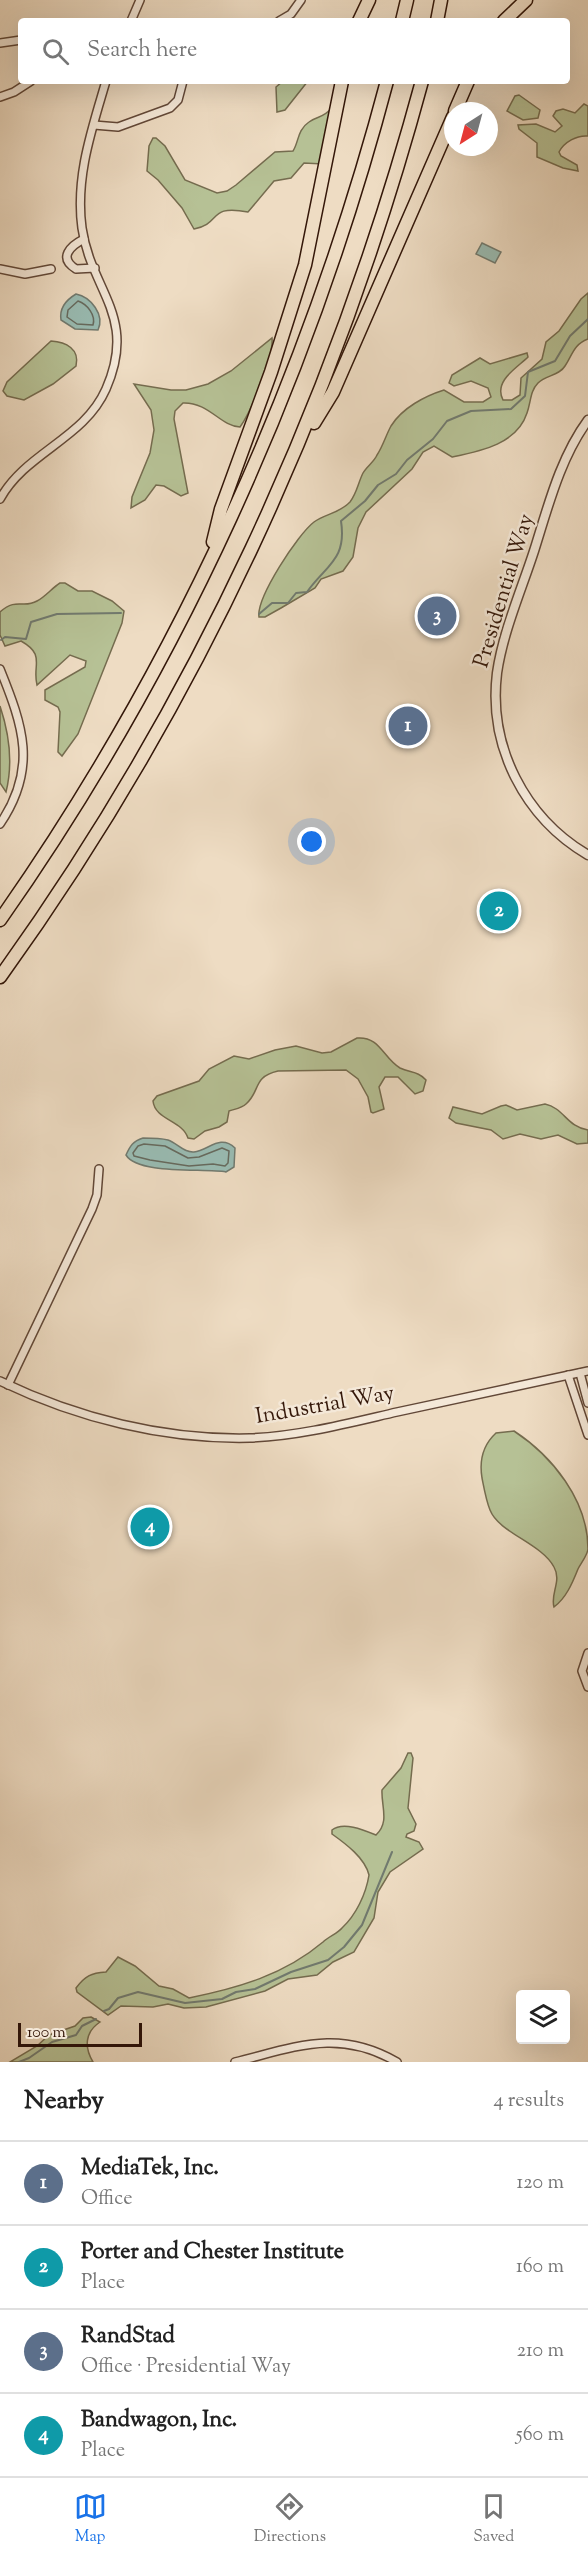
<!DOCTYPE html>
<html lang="en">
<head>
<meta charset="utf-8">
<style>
  :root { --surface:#fff; --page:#f2f2f2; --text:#222; --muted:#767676; --line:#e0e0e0; --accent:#1a73e8 }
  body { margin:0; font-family:"Sorts Mill Goudy",serif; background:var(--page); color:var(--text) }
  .controls { position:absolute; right:18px; bottom:18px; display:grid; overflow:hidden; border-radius:6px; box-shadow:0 6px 24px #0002 }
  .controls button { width:54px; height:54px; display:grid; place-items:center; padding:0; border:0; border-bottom:2px solid var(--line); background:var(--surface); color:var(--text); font:30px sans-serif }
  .compass { position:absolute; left:444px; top:102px; width:54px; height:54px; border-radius:50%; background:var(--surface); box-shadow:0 6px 24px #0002; rotate:216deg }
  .scale { position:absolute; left:18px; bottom:15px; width:124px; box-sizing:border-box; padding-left:6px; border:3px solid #341709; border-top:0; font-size:16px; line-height:21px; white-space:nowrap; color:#341709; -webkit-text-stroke:4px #f4e8d8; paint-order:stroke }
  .you { position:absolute; left:312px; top:842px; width:21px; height:21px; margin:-15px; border:4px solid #fff; border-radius:50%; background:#1a73e8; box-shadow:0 0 0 9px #1a73e833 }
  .badge { display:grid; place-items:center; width:39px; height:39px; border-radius:50%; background:var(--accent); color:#fff; font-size:20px; font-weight:700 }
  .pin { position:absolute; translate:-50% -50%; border:3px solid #fff; box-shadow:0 2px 6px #0006 }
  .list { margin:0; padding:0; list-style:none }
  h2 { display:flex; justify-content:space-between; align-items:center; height:78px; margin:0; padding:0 24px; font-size:26px }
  h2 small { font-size:20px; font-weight:400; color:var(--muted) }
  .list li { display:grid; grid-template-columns:39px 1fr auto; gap:18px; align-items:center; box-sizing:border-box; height:84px; padding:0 24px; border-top:2px solid var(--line) }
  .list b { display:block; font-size:22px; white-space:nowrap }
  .list p { margin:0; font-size:20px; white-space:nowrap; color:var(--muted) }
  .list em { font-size:20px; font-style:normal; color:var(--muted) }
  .icon { flex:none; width:33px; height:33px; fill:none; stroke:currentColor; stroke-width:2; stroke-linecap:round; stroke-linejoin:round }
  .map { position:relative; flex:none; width:588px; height:2062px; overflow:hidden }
  .search { position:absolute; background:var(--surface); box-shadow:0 6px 24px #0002; left:18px; right:18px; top:18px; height:66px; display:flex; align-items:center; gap:15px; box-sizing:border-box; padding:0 21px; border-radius:6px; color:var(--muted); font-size:22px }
  .sheet { height:414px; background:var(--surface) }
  nav { display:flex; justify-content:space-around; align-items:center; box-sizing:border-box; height:84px; border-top:2px solid var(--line); background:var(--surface); font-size:16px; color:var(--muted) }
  nav a { display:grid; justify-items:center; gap:3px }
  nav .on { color:var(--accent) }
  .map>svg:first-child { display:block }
  .green { fill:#b6c195; stroke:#756c4f; stroke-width:1.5 }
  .water { fill:#99bcb3; stroke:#717a6f; stroke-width:1.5 }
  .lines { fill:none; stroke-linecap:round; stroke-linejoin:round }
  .shore { stroke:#666a5e; stroke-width:1.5 }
  .stream { stroke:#717a6f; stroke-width:2 }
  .minor-casing { stroke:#624838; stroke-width:10 }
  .tertiary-casing { stroke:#624838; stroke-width:11 }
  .motorway-casing { stroke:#341709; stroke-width:15 }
  .minor { stroke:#f4e8d8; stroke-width:7 }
  .tertiary { stroke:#f4e8d8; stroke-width:8 }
  .motorway { stroke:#eedcc3; stroke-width:12 }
  .labels { text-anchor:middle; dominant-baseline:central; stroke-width:5; stroke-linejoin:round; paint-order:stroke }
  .street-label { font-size:22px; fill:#341709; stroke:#f4e8d8 }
</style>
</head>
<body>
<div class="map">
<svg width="588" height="2062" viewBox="0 0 588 2062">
  <rect width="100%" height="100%" fill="#eedcc3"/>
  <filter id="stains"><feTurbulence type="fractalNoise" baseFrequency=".00333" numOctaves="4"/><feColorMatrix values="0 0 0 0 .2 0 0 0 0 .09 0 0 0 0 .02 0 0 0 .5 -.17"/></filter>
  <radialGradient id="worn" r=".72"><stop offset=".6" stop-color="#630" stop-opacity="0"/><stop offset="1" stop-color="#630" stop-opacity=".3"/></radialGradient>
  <!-- green -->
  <g class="green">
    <polygon points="283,81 308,81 285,110 277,112 276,87"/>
    <polygon points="519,95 540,110 538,118 523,120 507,111 515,96"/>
    <path d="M 584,104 L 588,106 L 588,136 C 577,135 564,142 559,152 L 561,156 L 577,165 L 578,171 L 563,168 L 537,157 L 537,143 L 519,129 L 518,125 L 536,124 L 555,132 L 562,126 L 553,116 L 556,111 L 563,109 L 575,113 Z"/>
    <path d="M 333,107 L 323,164 L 304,163 L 291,178 L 274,181 L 248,212 C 207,204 222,224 194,229 L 182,208 L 158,180 L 147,171 L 149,146 L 153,138 L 156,138 L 165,146 L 185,180 L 217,193 L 227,191 L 236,185 L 275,152 L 293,151 C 299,142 297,130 309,122 C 319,115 322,119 333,107 Z"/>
    <path d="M 588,293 L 588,339 C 573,345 573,354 565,366 C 559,376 546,375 538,383 C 530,391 531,402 527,413 C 517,444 481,451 452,457 L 434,446 L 423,452 L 412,469 L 366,512 L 358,528 L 353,557 L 343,571 L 321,579 L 315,588 L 281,608 L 265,617 L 259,617 C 256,598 298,534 314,522 C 325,514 340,513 350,502 C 357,493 358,483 363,473 C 367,466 374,462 377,455 C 383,446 386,435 391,426 C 402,408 425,396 444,390 L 464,402 L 483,402 L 491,397 L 488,388 L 471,381 L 454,386 L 449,383 L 452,375 L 480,358 L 490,364 L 527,353 L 528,357 C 518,367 493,381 503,400 L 512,400 L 520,395 L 521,378 L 542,359 L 546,342 L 559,331 L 581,299 Z"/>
    <path d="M 272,338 C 274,356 251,412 240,427 C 220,426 209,402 183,403 L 175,411 L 174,419 L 188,493 L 181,496 L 164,486 L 156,485 L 145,500 L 131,508 L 132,497 L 150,453 L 154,430 L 151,410 L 134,384 L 171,390 L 186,390 L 208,384 L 231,371 Z"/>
    <path d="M 51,341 C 66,342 80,349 76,366 L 53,384 L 24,400 L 7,396 L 3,391 L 7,382 Z"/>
    <path d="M 60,583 L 65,583 L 78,591 L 92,591 L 112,601 L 124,611 L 122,623 L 78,734 L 62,756 L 58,752 L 60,712 L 58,707 L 45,700 L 45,690 L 85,667 L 86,661 L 70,655 L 37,685 C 32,665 46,655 21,641 L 5,646 L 0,635 L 0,612 C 17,597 23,609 37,601 C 45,597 52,588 60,583 Z"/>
    <path d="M 0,706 C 9,733 13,764 6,792 L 0,783 Z"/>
    <path d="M 357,1038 C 380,1036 383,1058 400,1068 C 410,1073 418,1071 426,1080 L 423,1091 L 415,1094 L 398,1077 L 385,1077 L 379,1087 L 384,1109 L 373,1113 L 371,1112 L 368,1097 L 358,1079 L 346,1070 L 278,1071 C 252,1077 261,1091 246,1104 C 242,1108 235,1109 229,1111 L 227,1122 L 219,1127 L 205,1131 L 194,1139 L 188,1138 C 182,1120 155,1120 153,1101 L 157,1096 L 199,1081 L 209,1069 L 234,1056 L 249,1059 L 275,1050 L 296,1046 L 322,1053 L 331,1052 Z"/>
    <path d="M 545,1104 C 564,1108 567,1127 588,1130 L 588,1143 L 577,1144 L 558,1135 L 541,1139 L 520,1134 L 503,1139 L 491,1130 L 456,1123 L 449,1118 L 453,1107 L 482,1114 L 501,1106 L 506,1105 L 517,1110 Z"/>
    <path d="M 514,1431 C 552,1456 588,1500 588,1549 C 587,1556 581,1563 578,1569 C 572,1584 566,1598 554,1607 C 550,1594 562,1581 554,1567 C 541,1543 499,1533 490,1510 C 486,1500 484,1488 482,1478 C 479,1460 483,1445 496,1433 Z"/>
    <path d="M 408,1753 L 411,1753 L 413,1758 L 408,1808 L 416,1824 L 414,1831 L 407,1834 L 406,1837 L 419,1842 L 423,1849 L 390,1872 L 378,1892 L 374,1918 L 354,1952 L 333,1962 L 317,1975 L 288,1979 L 265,1991 L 206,2007 L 184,2008 L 168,2004 L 153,2007 L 121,2006 L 108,2015 L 77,1992 L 76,1988 C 85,1976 91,1973 106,1972 L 118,1957 L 135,1966 L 159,1986 L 173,1989 L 189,1998 C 238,1988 284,1975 323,1942 C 329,1936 337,1934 342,1928 C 356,1915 366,1894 369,1875 C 365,1858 346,1844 332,1834 L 332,1830 C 343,1821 364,1830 376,1835 C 390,1822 381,1806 382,1790 L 401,1768 Z"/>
    <path d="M 91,2017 L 100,2022 C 85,2032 84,2047 93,2062 L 10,2062 L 37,2046 L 49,2035 L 75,2026 L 83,2018 Z"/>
  </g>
  <!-- water -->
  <g class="water">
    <polygon points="482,243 501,252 495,263 476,254"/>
    <path d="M 76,294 C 91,297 105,315 98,330 L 75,329 L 61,320 C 59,308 66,300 76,294 Z"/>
    <path d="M 143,1138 C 151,1138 160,1138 168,1140 C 177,1143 184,1153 194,1152 C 209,1150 220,1134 235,1148 L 234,1167 L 226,1172 C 205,1168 138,1175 126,1155 C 130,1146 133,1141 143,1138 Z"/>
  </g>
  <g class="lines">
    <!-- shore -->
    <g class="shore">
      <path d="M 78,301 C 87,304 96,315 93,325 L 77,324 L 67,317 L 68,310 Z"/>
      <polygon points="144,1144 165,1146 188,1158 199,1157 222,1148 229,1151 228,1163 225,1166 213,1164 189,1166 150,1160 134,1156 133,1153 138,1146"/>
    </g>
    <!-- stream -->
    <g class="stream">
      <path d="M 259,614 L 272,603 L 288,603 L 296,593 L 307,592 C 326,565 347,560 341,521 L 365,501 L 378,485 L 396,474 L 407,460 L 433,439 L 447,421 L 471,411 L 511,409 L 525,396 L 528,372 L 555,361 L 570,336 L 588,319"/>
      <polyline points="1,640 5,637 26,639 31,622 57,614 121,613"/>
      <polyline points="104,2011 109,2009 118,1998 138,1992 185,2003 222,1999 236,1992 255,1989 291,1972 328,1960 344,1947 362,1925 392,1852"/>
      <polyline points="19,2062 29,2058 52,2042 76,2035 82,2026 96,2019"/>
    </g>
    <!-- minor casing -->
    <g class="minor-casing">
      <g id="minor">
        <polyline points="131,21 140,0"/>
        <polyline points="279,21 291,14 301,0"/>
        <polyline points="0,43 21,40"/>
        <polyline points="0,97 14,92 31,81"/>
        <polyline points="94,125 118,127 170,108 178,100 183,81"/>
        <path d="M 84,239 C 70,246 58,258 76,269 L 95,268"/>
        <polyline points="0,269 25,274 51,269"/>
        <path d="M 0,499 C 26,452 84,439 106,389 C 138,316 91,291 82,228 C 75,177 92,129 106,81"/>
        <path d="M 0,669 C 23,726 38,768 0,824"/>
        <polyline points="580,1373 588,1403"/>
        <polyline points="568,1375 588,1435"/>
        <path d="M 0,1381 C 77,1418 164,1440 250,1438 C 300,1436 349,1423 397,1412 C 461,1398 525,1385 588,1371"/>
        <polyline points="8,1385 92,1209 97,1195 99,1169"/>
        <polyline points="588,1653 582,1671 588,1687"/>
        <path d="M 235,2062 C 296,2047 338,2028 397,2062"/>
      </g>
    </g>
    <!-- tertiary casing -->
    <g class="tertiary-casing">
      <path id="tertiary" d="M 588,420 C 560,458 548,507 534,551 C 521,591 503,632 497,673 C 488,747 525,818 588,855"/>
    </g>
    <!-- motorway casing -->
    <g class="motorway-casing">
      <g id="motorway">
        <polyline points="359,21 369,0"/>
        <polyline points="402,21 407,0"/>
        <polyline points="437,21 441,0"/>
        <polyline points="504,21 526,0"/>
        <polyline points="455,111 468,81"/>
        <polyline points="314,423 333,392 453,117"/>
        <polyline points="213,542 221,509 271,372 305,265 342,81"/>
        <path d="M 0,920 C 178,667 308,380 387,81"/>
        <path d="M 0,977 C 195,707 335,403 422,81"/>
      </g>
    </g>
    <!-- minor -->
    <use href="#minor" class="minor"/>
    <!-- tertiary -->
    <use href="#tertiary" class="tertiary"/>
    <!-- motorway -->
    <use href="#motorway" class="motorway"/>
  </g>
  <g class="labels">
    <!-- street labels -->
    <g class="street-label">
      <text transform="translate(505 591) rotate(-73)">Presidential Way</text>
      <text transform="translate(325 1406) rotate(-10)">Industrial Way</text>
    </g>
  </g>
  <rect width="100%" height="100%" filter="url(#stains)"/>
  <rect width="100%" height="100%" fill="url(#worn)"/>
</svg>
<div class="controls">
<button><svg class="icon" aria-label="layers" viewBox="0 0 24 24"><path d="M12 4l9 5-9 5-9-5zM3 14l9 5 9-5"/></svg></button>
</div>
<svg class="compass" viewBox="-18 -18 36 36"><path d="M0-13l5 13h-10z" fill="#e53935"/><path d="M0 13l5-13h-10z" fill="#767676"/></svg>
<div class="scale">100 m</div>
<div class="you"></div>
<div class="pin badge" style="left:408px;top:726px;background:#5c6f8a">1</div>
<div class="pin badge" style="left:499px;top:911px;background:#0f9aa8">2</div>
<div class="pin badge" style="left:437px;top:616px;background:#5c6f8a">3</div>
<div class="pin badge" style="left:150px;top:1527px;background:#0f9aa8">4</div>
<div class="search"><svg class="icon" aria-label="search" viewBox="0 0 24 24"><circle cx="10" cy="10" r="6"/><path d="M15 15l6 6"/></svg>Search here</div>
</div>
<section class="sheet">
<h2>Nearby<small>4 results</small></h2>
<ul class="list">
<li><span class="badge" style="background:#5c6f8a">1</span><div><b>MediaTek, Inc.</b><p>Office</p></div><em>120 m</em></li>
<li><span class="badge" style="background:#0f9aa8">2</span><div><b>Porter and Chester Institute</b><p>Place</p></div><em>160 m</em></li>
<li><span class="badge" style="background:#5c6f8a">3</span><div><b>RandStad</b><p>Office · Presidential Way</p></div><em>210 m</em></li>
<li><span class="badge" style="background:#0f9aa8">4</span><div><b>Bandwagon, Inc.</b><p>Place</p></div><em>560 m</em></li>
</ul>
</section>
<nav>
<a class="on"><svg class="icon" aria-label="map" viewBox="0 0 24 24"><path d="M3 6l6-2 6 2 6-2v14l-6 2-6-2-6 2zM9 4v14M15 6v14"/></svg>Map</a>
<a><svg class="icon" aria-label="directions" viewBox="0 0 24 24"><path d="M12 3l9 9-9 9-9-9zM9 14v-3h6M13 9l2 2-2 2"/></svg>Directions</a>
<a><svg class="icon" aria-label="saved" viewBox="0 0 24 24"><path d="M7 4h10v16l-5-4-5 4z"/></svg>Saved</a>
</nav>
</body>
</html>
